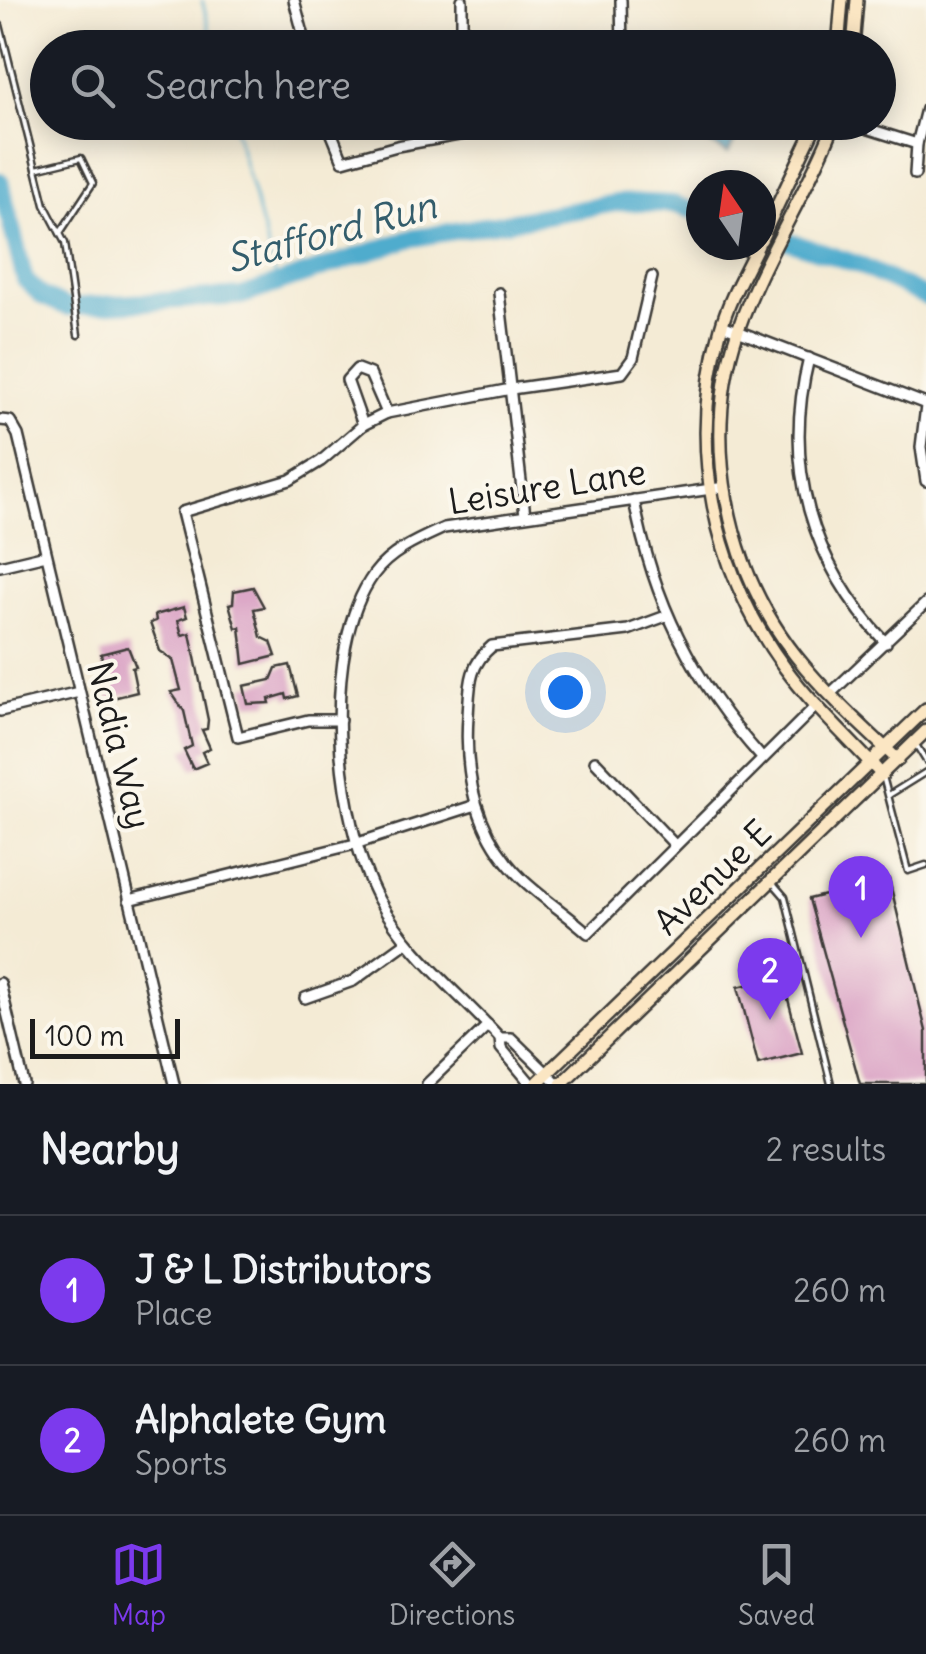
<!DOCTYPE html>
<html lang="en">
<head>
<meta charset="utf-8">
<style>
  :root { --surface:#171b24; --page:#242831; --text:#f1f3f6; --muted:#9ea1a6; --line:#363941; --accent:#7c3aed }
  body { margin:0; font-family:Delius,sans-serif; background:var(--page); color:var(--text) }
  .compass { position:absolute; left:686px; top:170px; width:90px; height:90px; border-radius:50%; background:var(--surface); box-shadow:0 5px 25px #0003; rotate:347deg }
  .scale { position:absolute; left:30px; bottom:25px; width:150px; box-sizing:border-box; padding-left:10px; border:5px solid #1c1c1c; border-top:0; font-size:28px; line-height:35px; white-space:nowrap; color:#1c1c1c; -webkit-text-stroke:8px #fbf7ec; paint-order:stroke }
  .you { position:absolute; left:565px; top:692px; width:35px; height:35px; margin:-25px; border:8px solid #fff; border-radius:50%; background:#1a73e8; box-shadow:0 0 0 15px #1a73e833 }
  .badge { display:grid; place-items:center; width:65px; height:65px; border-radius:50%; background:var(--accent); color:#fff; font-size:32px; font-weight:700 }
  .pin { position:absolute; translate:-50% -82px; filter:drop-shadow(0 2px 5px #0008) }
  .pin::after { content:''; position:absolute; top:52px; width:35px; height:30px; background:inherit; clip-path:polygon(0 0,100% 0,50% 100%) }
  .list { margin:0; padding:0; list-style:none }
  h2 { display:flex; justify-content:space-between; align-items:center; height:130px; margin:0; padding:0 40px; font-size:42px }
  h2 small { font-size:32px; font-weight:400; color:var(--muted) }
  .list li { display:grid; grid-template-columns:65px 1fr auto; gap:30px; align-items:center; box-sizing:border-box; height:150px; padding:0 40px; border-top:2px solid var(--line) }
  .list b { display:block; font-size:38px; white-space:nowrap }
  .list p { margin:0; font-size:32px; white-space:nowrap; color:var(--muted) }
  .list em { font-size:32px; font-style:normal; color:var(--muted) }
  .icon { flex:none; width:55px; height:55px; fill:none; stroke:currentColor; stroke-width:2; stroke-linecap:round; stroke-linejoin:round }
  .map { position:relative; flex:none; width:926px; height:1084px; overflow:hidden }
  .search { position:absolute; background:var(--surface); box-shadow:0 5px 25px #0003; left:30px; right:30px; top:30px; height:110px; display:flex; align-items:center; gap:25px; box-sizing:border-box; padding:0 35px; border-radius:55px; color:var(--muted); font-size:38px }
  .sheet { height:430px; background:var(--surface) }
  nav { display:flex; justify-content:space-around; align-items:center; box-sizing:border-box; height:140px; border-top:2px solid var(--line); background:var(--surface); font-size:28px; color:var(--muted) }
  nav a { display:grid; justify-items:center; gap:5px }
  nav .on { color:var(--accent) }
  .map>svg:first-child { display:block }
  .water { fill:#4faccd; stroke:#366474; stroke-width:2.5 }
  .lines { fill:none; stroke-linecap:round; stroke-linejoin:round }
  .stream { stroke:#4faccd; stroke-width:2.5 }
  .river { stroke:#4faccd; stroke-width:18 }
  .building { fill:#d493bd }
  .lane-casing { stroke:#3c3b38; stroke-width:9 }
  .street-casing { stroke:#3c3b38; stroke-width:14 }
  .secondary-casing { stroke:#3c3b38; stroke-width:16 }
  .lane { stroke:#fff; stroke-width:4 }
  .street { stroke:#fff; stroke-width:9 }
  .secondary { stroke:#fbe6c3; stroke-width:11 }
  .labels { text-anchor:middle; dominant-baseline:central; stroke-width:8; stroke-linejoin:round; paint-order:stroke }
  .street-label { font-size:35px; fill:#1c1c1c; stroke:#fbf7ec }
  .water-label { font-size:38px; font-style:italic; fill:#335d6c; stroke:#fbf7ec }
</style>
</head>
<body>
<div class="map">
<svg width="926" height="1084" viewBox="0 0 926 1084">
  <rect width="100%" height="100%" fill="#fbf7ec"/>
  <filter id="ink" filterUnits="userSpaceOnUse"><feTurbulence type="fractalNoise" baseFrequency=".01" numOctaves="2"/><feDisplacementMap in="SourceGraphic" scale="20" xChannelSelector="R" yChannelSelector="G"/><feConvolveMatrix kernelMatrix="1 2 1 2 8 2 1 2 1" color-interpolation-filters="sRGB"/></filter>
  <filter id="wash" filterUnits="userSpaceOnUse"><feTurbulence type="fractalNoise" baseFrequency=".0048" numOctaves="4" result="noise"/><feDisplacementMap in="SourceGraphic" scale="40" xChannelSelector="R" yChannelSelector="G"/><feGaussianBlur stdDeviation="2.25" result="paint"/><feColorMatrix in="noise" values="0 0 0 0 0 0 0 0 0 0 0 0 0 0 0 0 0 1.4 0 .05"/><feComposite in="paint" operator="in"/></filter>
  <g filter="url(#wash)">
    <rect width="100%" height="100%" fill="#f4ebd5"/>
    <!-- water -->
    <polygon class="water" points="720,122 744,123 728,153 709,143"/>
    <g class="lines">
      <!-- stream -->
      <g class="stream">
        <polyline points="202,0 214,48"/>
        <polyline points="233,122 278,285"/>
      </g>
      <!-- river -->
      <g class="river">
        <polyline points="0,181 25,280 42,296 67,307 241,296 408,239 622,202 673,204 701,213"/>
        <polyline points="761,232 857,264 926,297"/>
      </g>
    </g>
    <g id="blocks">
      <!-- building -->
      <g class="building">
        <polygon points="253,587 264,607 254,609 261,637 271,642 276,656 244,664 240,627 236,628 229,604 233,603 234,591"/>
        <polygon points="184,607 187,617 178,620 182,635 190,633 208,720 207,729 202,730 210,748 202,752 207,763 193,769 184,750 192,746 184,711 171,692 181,690 173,660 160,651 150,623 156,621 155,615"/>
        <polygon points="128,647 136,667 132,668 137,692 109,699 101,654"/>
        <polygon points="290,665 298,696 287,699 286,694 269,699 270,703 248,704 244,686 271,680 276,668"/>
        <polygon points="889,879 926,1031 926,1084 860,1084 809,899"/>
        <polygon points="782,976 802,1053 758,1064 738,987"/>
      </g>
    </g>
  </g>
  <g filter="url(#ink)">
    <use href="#blocks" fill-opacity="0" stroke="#3c3b38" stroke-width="2.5"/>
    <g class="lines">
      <!-- lane casing -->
      <g class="lane-casing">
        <g id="lane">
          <polyline points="0,25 45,205 65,243 78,335"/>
          <polyline points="36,169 81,158 93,183 60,233"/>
          <polyline points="915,743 926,761"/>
          <polyline points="884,780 908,871 926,865"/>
          <polyline points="889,795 926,772"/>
          <polyline points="772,882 785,897 831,1084"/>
        </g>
      </g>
      <!-- street casing -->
      <g class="street-casing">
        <g id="street">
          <polyline points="294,0 307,48"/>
          <polyline points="621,0 622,48"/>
          <polyline points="462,48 462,0"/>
          <polyline points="327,122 343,161 397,146 531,122"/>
          <polyline points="847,122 917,144"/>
          <polyline points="915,174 917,144 926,109"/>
          <polyline points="499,293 525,515"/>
          <polyline points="722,325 926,404"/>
          <path d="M 809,358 C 782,465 811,563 886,643"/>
          <polyline points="926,406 921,447 926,481"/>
          <polyline points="0,420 10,421 18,435 174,1084"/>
          <polyline points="363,425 347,380 357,369 370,374 387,413"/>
          <path d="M 634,500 C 653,602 693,681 762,758"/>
          <polyline points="0,566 46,555"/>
          <path d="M 666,616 L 628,630 L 492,646 C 468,666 470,686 468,716 C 464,777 477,836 522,879 C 543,899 567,914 588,933 L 817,705"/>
          <polyline points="830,694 926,603"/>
          <polyline points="0,711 79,692"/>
          <polyline points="340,720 308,720 238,737 182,512 290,480 321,461 363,425 387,413 511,389 622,373 633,358 652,277"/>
          <polyline points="595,761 675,845"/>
          <polyline points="129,900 355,844 476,805"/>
          <polyline points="0,983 24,1084"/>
          <polyline points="305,998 353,981 407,942"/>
          <polyline points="500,1038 511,1038 558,1084"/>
          <polyline points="427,1084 488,1025"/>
          <path d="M 531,1084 L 501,1048 L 500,1038 C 459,993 408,954 379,900 C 336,821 319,650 374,574 C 391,551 420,539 444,528 L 725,487"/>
        </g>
      </g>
      <!-- secondary casing -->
      <g class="secondary-casing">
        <g id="secondary">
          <polyline points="838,48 842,0"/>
          <polyline points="853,48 857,0"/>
          <path d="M 835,122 C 807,194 763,258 738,330 C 701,439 726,567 796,656 C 826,694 863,727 898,760"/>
          <polyline points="761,240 817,122"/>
          <path d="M 758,245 C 745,272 729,299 721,328 C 687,446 713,570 785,668 C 813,706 850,740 882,775"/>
          <polyline points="536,1084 926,709"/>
          <polyline points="561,1084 926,731"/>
        </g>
      </g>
      <!-- lane -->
      <use href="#lane" class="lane"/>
      <!-- street -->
      <use href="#street" class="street"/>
      <!-- secondary -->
      <use href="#secondary" class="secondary"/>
    </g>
  </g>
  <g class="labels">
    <!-- street labels -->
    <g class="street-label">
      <text transform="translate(547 486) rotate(-9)">Leisure Lane</text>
      <text transform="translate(120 745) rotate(76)">Nadia Way</text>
      <text transform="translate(712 877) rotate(-44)">Avenue E</text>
    </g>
    <!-- water labels -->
    <g class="water-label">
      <text transform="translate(331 232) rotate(-15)">Stafford Run</text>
    </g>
  </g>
</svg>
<svg class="compass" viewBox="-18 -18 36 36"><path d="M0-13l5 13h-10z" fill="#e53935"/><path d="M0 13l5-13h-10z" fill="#9ea1a6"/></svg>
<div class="scale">100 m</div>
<div class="you"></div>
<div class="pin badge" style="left:861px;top:938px">1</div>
<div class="pin badge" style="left:770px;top:1020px">2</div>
<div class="search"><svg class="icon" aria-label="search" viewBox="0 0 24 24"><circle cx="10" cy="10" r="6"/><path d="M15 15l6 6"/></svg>Search here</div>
</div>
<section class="sheet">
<h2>Nearby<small>2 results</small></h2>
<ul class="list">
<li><span class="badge">1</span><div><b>J &amp; L Distributors</b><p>Place</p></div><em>260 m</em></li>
<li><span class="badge">2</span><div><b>Alphalete Gym</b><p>Sports</p></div><em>260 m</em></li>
</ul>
</section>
<nav>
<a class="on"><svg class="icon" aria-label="map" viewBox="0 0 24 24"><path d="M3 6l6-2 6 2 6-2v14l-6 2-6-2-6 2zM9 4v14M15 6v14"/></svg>Map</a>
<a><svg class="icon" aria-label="directions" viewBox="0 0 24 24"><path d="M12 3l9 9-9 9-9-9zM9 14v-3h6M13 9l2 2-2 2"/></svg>Directions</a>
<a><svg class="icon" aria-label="saved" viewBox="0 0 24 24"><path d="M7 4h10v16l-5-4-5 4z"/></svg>Saved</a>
</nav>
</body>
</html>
